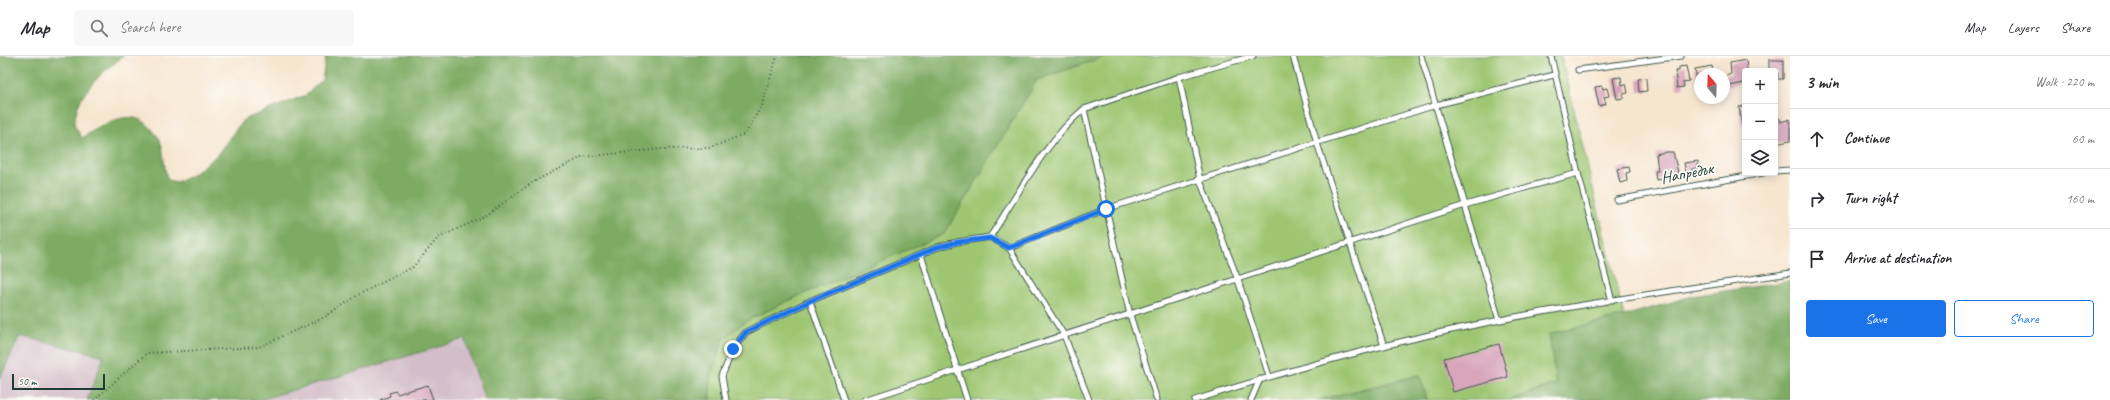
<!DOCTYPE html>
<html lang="en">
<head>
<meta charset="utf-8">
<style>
  :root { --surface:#fff; --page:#f7f7f7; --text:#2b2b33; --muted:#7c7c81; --line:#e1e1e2; --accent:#1a73e8 }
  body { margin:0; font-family:Caveat,sans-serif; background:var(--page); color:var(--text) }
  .controls { position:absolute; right:12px; top:12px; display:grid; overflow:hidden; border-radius:4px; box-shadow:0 2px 10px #0003 }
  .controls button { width:36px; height:36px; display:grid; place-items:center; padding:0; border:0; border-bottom:1px solid var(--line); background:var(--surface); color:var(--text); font:20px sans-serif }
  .compass { position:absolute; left:1694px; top:12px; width:36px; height:36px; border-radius:50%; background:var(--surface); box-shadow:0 2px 10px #0003; rotate:341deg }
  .scale { position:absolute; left:12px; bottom:10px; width:93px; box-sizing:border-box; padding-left:4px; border:2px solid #1f3d34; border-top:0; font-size:11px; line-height:14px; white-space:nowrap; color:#1f3d34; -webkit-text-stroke:3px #fdfcf7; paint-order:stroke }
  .stop { position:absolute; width:12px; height:12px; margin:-9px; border:3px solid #1a73e8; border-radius:50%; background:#fff }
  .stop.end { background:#1a73e8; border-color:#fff; box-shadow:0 1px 4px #0008 }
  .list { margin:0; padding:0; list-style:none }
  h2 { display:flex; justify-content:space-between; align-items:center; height:52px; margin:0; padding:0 16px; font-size:17px }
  h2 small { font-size:13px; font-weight:400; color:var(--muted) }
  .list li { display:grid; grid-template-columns:26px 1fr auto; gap:12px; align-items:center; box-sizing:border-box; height:60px; padding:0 16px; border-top:1px solid var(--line) }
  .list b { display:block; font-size:15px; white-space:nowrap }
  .list em { font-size:13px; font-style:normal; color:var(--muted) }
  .actions { display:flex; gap:8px; padding:12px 16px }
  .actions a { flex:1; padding:9px 0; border:1px solid var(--accent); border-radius:4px; text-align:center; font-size:14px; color:var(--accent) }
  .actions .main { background:var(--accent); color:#fff }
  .icon { flex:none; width:22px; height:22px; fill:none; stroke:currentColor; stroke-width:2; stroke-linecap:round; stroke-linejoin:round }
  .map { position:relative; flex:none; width:1790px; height:344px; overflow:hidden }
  header { display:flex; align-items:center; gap:24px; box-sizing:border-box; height:56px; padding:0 20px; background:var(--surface); border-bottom:1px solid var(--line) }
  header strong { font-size:19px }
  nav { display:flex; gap:22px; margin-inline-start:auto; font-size:14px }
  .search { width:280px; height:36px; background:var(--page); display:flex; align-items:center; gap:10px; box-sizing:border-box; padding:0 14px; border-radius:4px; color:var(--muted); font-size:15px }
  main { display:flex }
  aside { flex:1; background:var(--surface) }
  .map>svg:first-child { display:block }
  .industrial { fill:#d2bdc8 }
  .green { fill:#9ec672; stroke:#5e8253 }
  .forest { fill:#7eab64; stroke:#4e744c }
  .building { fill:#d8a5bb }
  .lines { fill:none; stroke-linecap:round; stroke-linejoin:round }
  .lane-casing { stroke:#3f564b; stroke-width:7 }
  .path { stroke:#3f564b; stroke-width:2; stroke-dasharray:1 3; stroke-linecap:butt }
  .lane { stroke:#fff; stroke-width:5 }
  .route { stroke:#1a73e8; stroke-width:5 }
  .labels { text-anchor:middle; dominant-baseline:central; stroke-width:3.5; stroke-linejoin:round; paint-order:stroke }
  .street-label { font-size:17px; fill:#1f3d34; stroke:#fdfcf7 }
</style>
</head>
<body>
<header>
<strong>Map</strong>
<div class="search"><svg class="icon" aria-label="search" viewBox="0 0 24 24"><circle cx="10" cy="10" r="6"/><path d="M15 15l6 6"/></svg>Search here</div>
<nav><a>Map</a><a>Layers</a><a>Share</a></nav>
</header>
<main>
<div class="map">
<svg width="1790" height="344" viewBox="0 0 1790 344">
  <rect width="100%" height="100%" fill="#fdfcf7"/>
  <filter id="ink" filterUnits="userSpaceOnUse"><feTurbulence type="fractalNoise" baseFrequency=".025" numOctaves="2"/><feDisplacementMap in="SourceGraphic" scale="8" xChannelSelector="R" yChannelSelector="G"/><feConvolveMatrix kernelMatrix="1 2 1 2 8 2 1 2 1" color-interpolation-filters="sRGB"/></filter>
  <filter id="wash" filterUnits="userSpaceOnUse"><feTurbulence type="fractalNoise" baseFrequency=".012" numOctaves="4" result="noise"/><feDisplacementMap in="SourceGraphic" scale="16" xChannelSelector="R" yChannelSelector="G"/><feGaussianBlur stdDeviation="0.9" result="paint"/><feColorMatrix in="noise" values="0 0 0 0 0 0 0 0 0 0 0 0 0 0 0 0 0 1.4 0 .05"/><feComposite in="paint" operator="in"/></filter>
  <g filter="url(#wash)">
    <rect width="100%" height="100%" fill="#f6e5cf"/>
    <!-- industrial -->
    <g class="industrial">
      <polygon points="20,280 105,300 87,344 0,344 0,322"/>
      <polygon points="465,283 485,344 260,344"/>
    </g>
    <!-- green -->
    <polygon class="green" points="1106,0 1561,0 1624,260 1549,278 1556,328 1509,344 1427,344 1420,319 1318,344 711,344 710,326 723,283 746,265 796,241 944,178 1037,24"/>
    <!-- forest -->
    <g class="forest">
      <path d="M 0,0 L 124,0 C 107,12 86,30 78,50 C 76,56 75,63 74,69 L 82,82 C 102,69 131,49 151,72 C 154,76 158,80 160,84 C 165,97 163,111 168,124 L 177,126 L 192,119 L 216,100 L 243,64 L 306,39 L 322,24 L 326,0 L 1106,0 L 1037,24 L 944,178 L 796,241 L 746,265 L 723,283 L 710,326 L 711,344 L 485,344 L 465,283 L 260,344 L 87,344 L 104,300 L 20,280 L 0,322 Z"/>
      <polygon points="1790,225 1790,344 1509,344 1556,328 1549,278 1624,260 1692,240"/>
      <polygon points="1420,319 1427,344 1318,344"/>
    </g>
    <g id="blocks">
      <!-- building -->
      <g class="building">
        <polygon points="1746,4 1747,15 1742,18 1744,27 1725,31 1724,21 1731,18 1730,7"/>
        <polygon points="1769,4 1783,4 1783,23 1778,23 1778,17 1769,15"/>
        <polygon points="1686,10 1689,25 1683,26 1684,31 1677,32 1675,15 1679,15 1679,11"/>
        <polygon points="1712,10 1713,15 1709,16 1709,18 1700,18 1700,25 1697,25 1695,13"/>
        <polygon points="1621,21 1622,29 1626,28 1628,37 1623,38 1624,42 1617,43 1613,22"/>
        <polygon points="1646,22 1647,35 1639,36 1638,23"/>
        <polygon points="1602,30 1603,33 1607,32 1609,40 1604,41 1606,48 1599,50 1595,31"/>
        <polygon points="1745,50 1745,68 1742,69 1739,51"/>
        <polygon points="1779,62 1781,66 1790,63 1790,85 1775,88 1775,63"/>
        <polygon points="1666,96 1673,96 1679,121 1656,124 1655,115 1658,115 1656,98"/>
        <polygon points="1698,105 1698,112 1692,113 1692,117 1686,117 1684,107"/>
        <polygon points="1629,111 1630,116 1626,117 1627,125 1620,127 1617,113"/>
        <polygon points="1499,288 1508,321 1453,336 1444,302"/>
        <polygon points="428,329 433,344 380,344 390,340 389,337 396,335 397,338"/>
      </g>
    </g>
  </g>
  <g filter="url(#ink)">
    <use href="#blocks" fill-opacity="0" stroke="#3f564b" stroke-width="1"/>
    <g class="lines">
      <!-- lane casing -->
      <g class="lane-casing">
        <g id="lane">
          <polyline points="1293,0 1317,87 1384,290"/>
          <polyline points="1421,0 1499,264"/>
          <polyline points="1551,0 1578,117 1612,245"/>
          <polyline points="1578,14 1681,0"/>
          <polyline points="1179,21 1200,124 1238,224 1269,320"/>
          <polyline points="1084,53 1130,259 1157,344"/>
          <polyline points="1775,115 1790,114"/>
          <polyline points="1617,144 1763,117"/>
          <path d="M 990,181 C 1018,139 1045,85 1084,53 L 1179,21 L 1253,0"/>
          <polyline points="1009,192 1106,153 1436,49 1554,19"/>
          <polyline points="921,199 967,344"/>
          <polyline points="726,344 722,320 733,293 746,276 810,245"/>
          <polyline points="844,344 810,245 938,191 957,186 990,181 1009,192 1064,279 1089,344"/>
          <polyline points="865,344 1465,149 1578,117"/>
          <path d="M 1195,344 C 1295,312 1397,284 1500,264 C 1596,245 1693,232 1790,217"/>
          <polyline points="1251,344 1260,323"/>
        </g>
      </g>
      <!-- path -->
      <polyline class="path" points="94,344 147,297 259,291 325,261 358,239 413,211 438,182 485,160 533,126 582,101 661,93 710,92 745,78 762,49 777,0"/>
      <!-- lane -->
      <use href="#lane" class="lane"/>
    </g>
  </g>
  <g class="lines" filter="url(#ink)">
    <!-- route -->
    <polyline class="route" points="733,293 746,276 810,245 938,191 958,186 990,182 1009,192 1106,153"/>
  </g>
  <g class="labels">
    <!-- street labels -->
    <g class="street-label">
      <text transform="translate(1687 117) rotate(-11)">Напредък</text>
    </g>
  </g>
</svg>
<div class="controls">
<button>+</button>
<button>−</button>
<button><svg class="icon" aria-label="layers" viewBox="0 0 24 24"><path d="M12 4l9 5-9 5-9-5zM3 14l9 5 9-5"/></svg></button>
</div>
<svg class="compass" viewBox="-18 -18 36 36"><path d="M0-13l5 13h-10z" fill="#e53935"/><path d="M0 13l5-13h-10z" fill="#7c7c81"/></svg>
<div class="scale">50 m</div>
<div class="stop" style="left:1106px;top:153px"></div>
<div class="stop end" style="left:733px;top:293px"></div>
</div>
<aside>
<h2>3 min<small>Walk · 220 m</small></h2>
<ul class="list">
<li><svg class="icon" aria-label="ahead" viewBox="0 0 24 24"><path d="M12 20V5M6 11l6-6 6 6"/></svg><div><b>Continue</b></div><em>60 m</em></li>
<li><svg class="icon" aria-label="right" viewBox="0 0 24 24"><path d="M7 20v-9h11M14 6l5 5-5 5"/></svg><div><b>Turn right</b></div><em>160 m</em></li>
<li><svg class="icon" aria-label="arrive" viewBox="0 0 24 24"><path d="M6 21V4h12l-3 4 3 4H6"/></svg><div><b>Arrive at destination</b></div></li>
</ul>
<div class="actions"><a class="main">Save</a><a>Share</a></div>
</aside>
</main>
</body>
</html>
